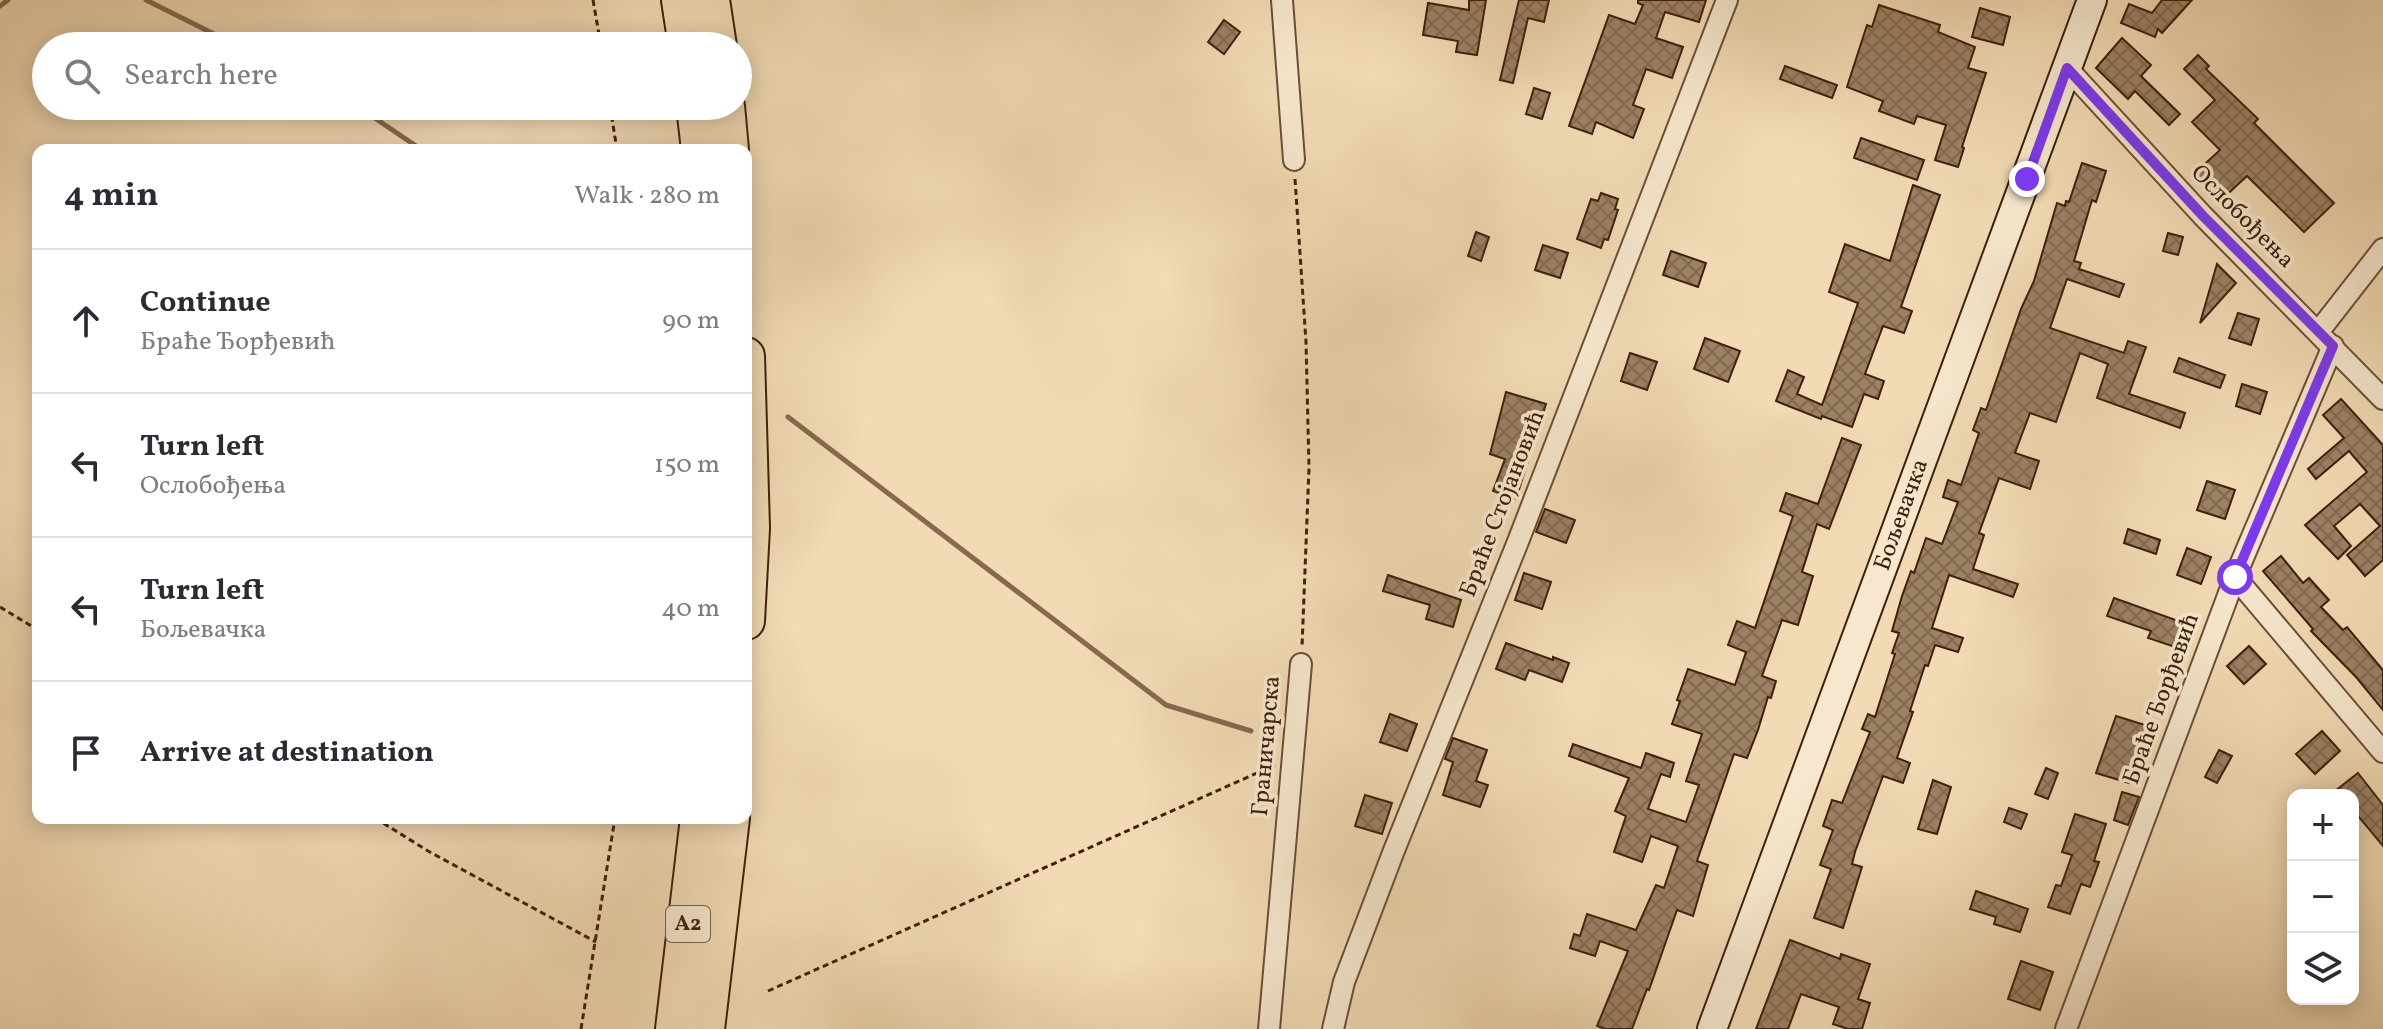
<!DOCTYPE html>
<html lang="en">
<head>
<meta charset="utf-8">
<style>
  :root { --surface:#fff; --page:#f7f7f7; --text:#2b2b33; --muted:#7c7c81; --line:#e1e1e2 }
  body { margin:0; font-family:Vollkorn,serif; background:var(--page); color:var(--text) }
  .controls { position:absolute; right:24px; bottom:24px; display:grid; overflow:hidden; border-radius:16px; box-shadow:0 4px 20px #0003 }
  .controls button { width:72px; height:72px; display:grid; place-items:center; padding:0; border:0; border-bottom:2px solid var(--line); background:var(--surface); color:var(--text); font:40px sans-serif }
  .stop { position:absolute; width:24px; height:24px; margin:-18px; border:6px solid #7c3aed; border-radius:50%; background:#fff }
  .stop.end { background:#7c3aed; border-color:#fff; box-shadow:0 2px 8px #0008 }
  .list { margin:0; padding:0; list-style:none }
  h2 { display:flex; justify-content:space-between; align-items:center; height:104px; margin:0; padding:0 32px; font-size:34px }
  h2 small { font-size:26px; font-weight:400; color:var(--muted) }
  .list li { display:grid; grid-template-columns:52px 1fr auto; gap:24px; align-items:center; box-sizing:border-box; height:144px; padding:0 32px; border-top:2px solid var(--line) }
  .list b { display:block; font-size:30px; white-space:nowrap }
  .list p { margin:0; font-size:26px; white-space:nowrap; color:var(--muted) }
  .list em { font-size:26px; font-style:normal; color:var(--muted) }
  .icon { flex:none; width:44px; height:44px; fill:none; stroke:currentColor; stroke-width:2; stroke-linecap:round; stroke-linejoin:round }
  .map { position:relative; flex:none; width:2383px; height:1029px; overflow:hidden }
  .search { position:absolute; background:var(--surface); box-shadow:0 4px 20px #0003; left:32px; top:32px; width:720px; height:88px; display:flex; align-items:center; gap:20px; box-sizing:border-box; padding:0 28px; border-radius:44px; color:var(--muted); font-size:30px }
  .panel { position:absolute; background:var(--surface); box-shadow:0 4px 20px #0003; left:32px; top:144px; width:720px; height:680px; border-radius:16px }
  .map>svg:first-child { display:block }
  .lines { fill:none; stroke-linecap:round; stroke-linejoin:round }
  .stream { stroke:#856a4f; stroke-width:5 }
  .building { fill:url(#building-cross-hatch); stroke:#3f200d; stroke-width:2 }
  .minor-casing { stroke:#6c4e37; stroke-width:24 }
  .secondary-casing { stroke:#3f200d; stroke-width:32 }
  .motorway-casing { stroke:#3f200d; stroke-width:40 }
  .path { stroke:#3f200d; stroke-width:3; stroke-dasharray:6 4; stroke-linecap:butt }
  .minor { stroke:#f6e7ce; stroke-width:20 }
  .secondary { stroke:#f6e7ce; stroke-width:28 }
  .motorway { stroke:#f1dab4; stroke-width:36 }
  .route { stroke:#7c3aed; stroke-width:10 }
  .labels { text-anchor:middle; dominant-baseline:central; stroke-width:7; stroke-linejoin:round; paint-order:stroke }
  .shield { fill:#f6e7ce; stroke:#765c47; stroke-width:2 }
  .shield-label { font-size:22px; font-weight:bold; fill:#3f200d }
  .street-label { font-size:24px; fill:#3f200d; stroke:#f6e7ce }
</style>
</head>
<body>
<div class="map">
<svg width="2383" height="1029" viewBox="0 0 2383 1029">
  <defs>
    <pattern id="building-cross-hatch" width="8" height="8" patternUnits="userSpaceOnUse" patternTransform="scale(2)"><rect width="8" height="8" fill="#9c8164"/><path d="M0 0l8 8M0 8l8-8" fill="none" stroke="#816951"/></pattern>
  </defs>
  <rect width="100%" height="100%" fill="#f1dab4"/>
  <filter id="stains"><feTurbulence type="fractalNoise" baseFrequency=".0025" numOctaves="4"/><feColorMatrix values="0 0 0 0 .2 0 0 0 0 .09 0 0 0 0 .02 0 0 0 .5 -.17"/></filter>
  <radialGradient id="worn" r=".72"><stop offset=".6" stop-color="#630" stop-opacity="0"/><stop offset="1" stop-color="#630" stop-opacity=".3"/></radialGradient>
  <g class="lines">
    <!-- stream -->
    <g class="stream">
      <polyline points="146,0 238,46"/>
      <polyline points="0,6 8,0"/>
      <polyline points="357,106 422,150"/>
      <polyline points="788,417 1166,705 1251,731"/>
    </g>
  </g>
  <!-- building -->
  <g class="building">
    <polygon points="1469,0 1486,0 1477,55 1456,52 1458,41 1423,35 1428,3 1469,10"/>
    <polygon points="1519,0 1549,0 1544,22 1528,18 1513,83 1500,80"/>
    <polygon points="1638,0 1706,0 1699,22 1665,12 1656,38 1683,47 1672,78 1646,69 1633,105 1644,109 1633,138 1596,122 1592,134 1569,126 1609,15 1635,24 1643,5 1638,3"/>
    <polygon points="2162,0 2192,0 2162,33 2158,29 2155,37 2121,23 2129,4 2152,13"/>
    <polygon points="1879,5 1940,25 1938,32 1975,47 1968,68 1986,73 1962,147 1964,148 1958,167 1935,160 1946,125 1917,116 1914,124 1879,111 1883,101 1847,87 1867,25 1872,27"/>
    <polygon points="1980,8 2010,17 2003,45 1972,37"/>
    <polygon points="1224,20 1240,32 1224,54 1208,42"/>
    <polygon points="2122,38 2151,65 2141,76 2180,114 2169,125 2135,91 2128,99 2096,68"/>
    <polygon points="2198,55 2209,66 2206,69 2258,119 2254,123 2334,203 2304,232 2247,176 2220,201 2194,174 2220,150 2192,122 2215,100 2184,69"/>
    <polygon points="1785,66 1837,85 1832,98 1780,79"/>
    <polygon points="1534,88 1550,93 1542,119 1526,114"/>
    <polygon points="1861,138 1924,160 1917,180 1854,158"/>
    <polygon points="2082,163 2106,171 2096,202 2092,200 2074,261 2081,263 2079,269 2124,284 2119,297 2067,279 2050,328 2124,353 2128,341 2146,347 2129,394 2185,413 2180,428 2097,398 2108,364 2080,353 2056,422 2030,413 2015,453 2039,461 2030,489 1999,478 1979,533 1984,535 1973,569 2018,584 2013,597 1949,575 1932,628 1963,638 1958,652 1935,645 1928,666 1925,665 1910,711 1913,712 1897,758 1910,763 1903,783 1883,776 1855,852 1852,864 1862,867 1843,928 1814,918 1831,869 1820,865 1833,830 1823,826 1832,800 1842,803 1870,732 1862,729 1868,714 1875,717 1895,654 1892,653 1899,633 1892,631 1902,596 1911,571 1914,573 1926,538 1942,544 1958,502 1943,497 1948,480 1961,485 1979,433 1973,430 1981,408 1986,410 2021,309 2034,281 2057,203 2065,206 2066,201 2069,202"/>
    <polygon points="1913,185 1940,195 1901,307 1912,311 1904,333 1883,326 1865,374 1884,381 1878,399 1864,394 1852,427 1822,416 1821,419 1776,401 1788,370 1804,377 1797,394 1822,405 1858,303 1829,292 1845,244 1890,261"/>
    <polygon points="1601,193 1618,199 1615,209 1618,210 1608,240 1604,239 1601,248 1577,239 1591,199 1598,201"/>
    <polygon points="1476,232 1489,237 1481,261 1468,256"/>
    <polygon points="2168,233 2183,237 2178,255 2163,251"/>
    <polygon points="1543,245 1568,253 1560,278 1535,270"/>
    <polygon points="1671,251 1706,263 1698,287 1663,275"/>
    <polygon points="2217,264 2236,283 2200,323"/>
    <polygon points="2238,313 2259,319 2251,345 2229,338"/>
    <polygon points="1705,338 1740,351 1728,382 1694,369"/>
    <polygon points="1630,353 1657,362 1647,390 1621,381"/>
    <polygon points="2179,358 2225,375 2220,388 2174,372"/>
    <polygon points="2242,384 2267,392 2260,414 2236,406"/>
    <polygon points="1506,392 1546,404 1516,499 1493,491 1505,459 1490,454"/>
    <polygon points="2341,399 2383,445 2383,560 2365,576 2347,555 2380,526 2360,504 2334,526 2351,546 2338,559 2305,525 2367,472 2349,451 2316,479 2308,469 2344,438 2323,415"/>
    <polygon points="1842,438 1861,445 1829,529 1817,524 1802,572 1813,576 1798,625 1782,620 1762,676 1776,681 1771,698 1768,697 1758,730 1747,758 1734,754 1697,861 1708,865 1693,916 1677,910 1649,990 1647,989 1632,1029 1605,1029 1597,1026 1628,951 1600,941 1595,956 1570,948 1574,934 1580,936 1587,914 1636,930 1656,885 1664,888 1678,846 1651,836 1642,862 1614,852 1626,816 1615,811 1629,778 1569,756 1573,744 1641,768 1646,753 1674,763 1670,777 1661,774 1648,809 1686,822 1699,785 1686,781 1702,734 1672,724 1680,701 1677,700 1688,669 1735,685 1746,652 1728,645 1737,621 1755,628 1793,516 1780,511 1786,493 1818,504"/>
    <polygon points="2207,481 2235,490 2225,519 2197,510"/>
    <polygon points="1545,509 1575,520 1566,543 1536,532"/>
    <polygon points="2128,529 2160,540 2156,554 2124,543"/>
    <polygon points="2187,548 2211,557 2201,584 2177,575"/>
    <polygon points="2281,556 2303,583 2309,578 2329,600 2321,607 2343,630 2347,627 2383,670 2383,710 2356,677 2311,631 2313,629 2263,571"/>
    <polygon points="1524,573 1551,582 1542,609 1515,600"/>
    <polygon points="1388,575 1461,600 1453,627 1426,619 1430,605 1383,591"/>
    <polygon points="2114,598 2187,624 2178,648 2148,638 2151,631 2107,616"/>
    <polygon points="1506,643 1553,660 1553,657 1569,663 1562,682 1529,670 1525,680 1496,669"/>
    <polygon points="2249,646 2266,664 2244,684 2227,666"/>
    <polygon points="1390,714 1417,724 1407,751 1380,742"/>
    <polygon points="2116,716 2148,726 2129,783 2096,773"/>
    <polygon points="2322,731 2340,751 2315,774 2296,754"/>
    <polygon points="1453,738 1487,750 1476,781 1488,785 1480,807 1443,795 1453,762 1445,759"/>
    <polygon points="2219,750 2232,756 2217,783 2205,777"/>
    <polygon points="2046,768 2058,773 2048,799 2035,794"/>
    <polygon points="2358,773 2383,805 2383,846 2353,810 2353,795 2330,795"/>
    <polygon points="1933,780 1951,787 1937,834 1918,829"/>
    <polygon points="2122,792 2139,797 2128,825 2114,820"/>
    <polygon points="1365,795 1392,803 1382,834 1355,826"/>
    <polygon points="2009,808 2027,814 2021,829 2004,822"/>
    <polygon points="2075,814 2106,824 2094,861 2099,862 2090,887 2081,884 2070,914 2048,907 2056,885 2061,886 2072,855 2062,852"/>
    <polygon points="1976,891 2028,909 2020,932 1994,924 1996,917 1970,909"/>
    <polygon points="1790,940 1840,959 1841,954 1870,964 1858,999 1870,1003 1862,1029 1848,1029 1833,1024 1839,1007 1801,994 1788,1029 1756,1029"/>
    <polygon points="2021,961 2053,972 2040,1010 2008,999"/>
  </g>
  <g class="lines">
    <!-- minor casing -->
    <g class="minor-casing">
      <g id="minor">
        <polyline points="1282,0 1294,160"/>
        <polyline points="2067,68 2203,216 2383,399"/>
        <polyline points="2319,331 2383,249"/>
        <polyline points="2235,577 2383,752"/>
        <polyline points="1269,1029 1301,664"/>
        <polyline points="1333,1029 1344,982 1393,853 1519,539 1727,0"/>
        <polyline points="2066,1029 2235,577 2333,346"/>
      </g>
    </g>
    <!-- secondary casing -->
    <g class="secondary-casing">
      <polyline id="secondary" points="1712,1029 2092,0"/>
    </g>
    <!-- motorway casing -->
    <g class="motorway-casing">
      <g id="motorway">
        <polyline points="680,0 687,46"/>
        <polyline points="711,0 718,46"/>
        <polyline points="695,106 700,150"/>
        <polyline points="726,106 730,150"/>
        <polyline points="746,356 751,528 746,621"/>
        <polyline points="674,1029 699,818"/>
        <polyline points="706,1029 731,818"/>
      </g>
    </g>
    <!-- path -->
    <g class="path">
      <polyline points="593,0 601,46"/>
      <polyline points="610,106 617,150"/>
      <polyline points="1295,179 1306,342 1309,468 1302,647"/>
      <polyline points="0,607 38,630"/>
      <polyline points="375,818 428,851 596,942"/>
      <polyline points="768,991 1275,765"/>
      <polyline points="581,1029 615,818"/>
    </g>
    <!-- minor -->
    <use href="#minor" class="minor"/>
    <!-- secondary -->
    <use href="#secondary" class="secondary"/>
    <!-- motorway -->
    <use href="#motorway" class="motorway"/>
  </g>
  <g class="lines">
    <!-- route -->
    <polyline class="route" points="2027,179 2067,68 2203,216 2333,346 2235,577"/>
  </g>
  <g class="labels">
    <!-- shield labels -->
    <rect class="shield" x="666" y="906" width="44" height="36" rx="6"/>
    <g class="shield-label">
      <text x="688" y="924">A2</text>
    </g>
    <!-- street labels -->
    <g class="street-label">
      <text transform="translate(2242 217) rotate(45)">Ослобођења</text>
      <text transform="translate(1503 504) rotate(-69)">Браће Стојановић</text>
      <text transform="translate(1902 515) rotate(-70)">Бољевачка</text>
      <text transform="translate(2162 699) rotate(-70)">Браће Ђорђевић</text>
      <text transform="translate(1267 746) rotate(-85)">Граничарска</text>
    </g>
  </g>
  <rect width="100%" height="100%" filter="url(#stains)"/>
  <rect width="100%" height="100%" fill="url(#worn)"/>
</svg>
<div class="controls">
<button>+</button>
<button>−</button>
<button><svg class="icon" aria-label="layers" viewBox="0 0 24 24"><path d="M12 4l9 5-9 5-9-5zM3 14l9 5 9-5"/></svg></button>
</div>
<div class="stop" style="left:2235px;top:577px"></div>
<div class="stop end" style="left:2027px;top:179px"></div>
<div class="search"><svg class="icon" aria-label="search" viewBox="0 0 24 24"><circle cx="10" cy="10" r="6"/><path d="M15 15l6 6"/></svg>Search here</div>
<section class="panel">
<h2>4 min<small>Walk · 280 m</small></h2>
<ul class="list">
<li><svg class="icon" aria-label="ahead" viewBox="0 0 24 24"><path d="M12 20V5M6 11l6-6 6 6"/></svg><div><b>Continue</b><p>Браће Ђорђевић</p></div><em>90 m</em></li>
<li><svg class="icon" aria-label="left" viewBox="0 0 24 24"><path d="M17 20v-9H6M10 6l-5 5 5 5"/></svg><div><b>Turn left</b><p>Ослобођења</p></div><em>150 m</em></li>
<li><svg class="icon" aria-label="left" viewBox="0 0 24 24"><path d="M17 20v-9H6M10 6l-5 5 5 5"/></svg><div><b>Turn left</b><p>Бољевачка</p></div><em>40 m</em></li>
<li><svg class="icon" aria-label="arrive" viewBox="0 0 24 24"><path d="M6 21V4h12l-3 4 3 4H6"/></svg><div><b>Arrive at destination</b></div></li>
</ul>
</section>
</div>
</body>
</html>
